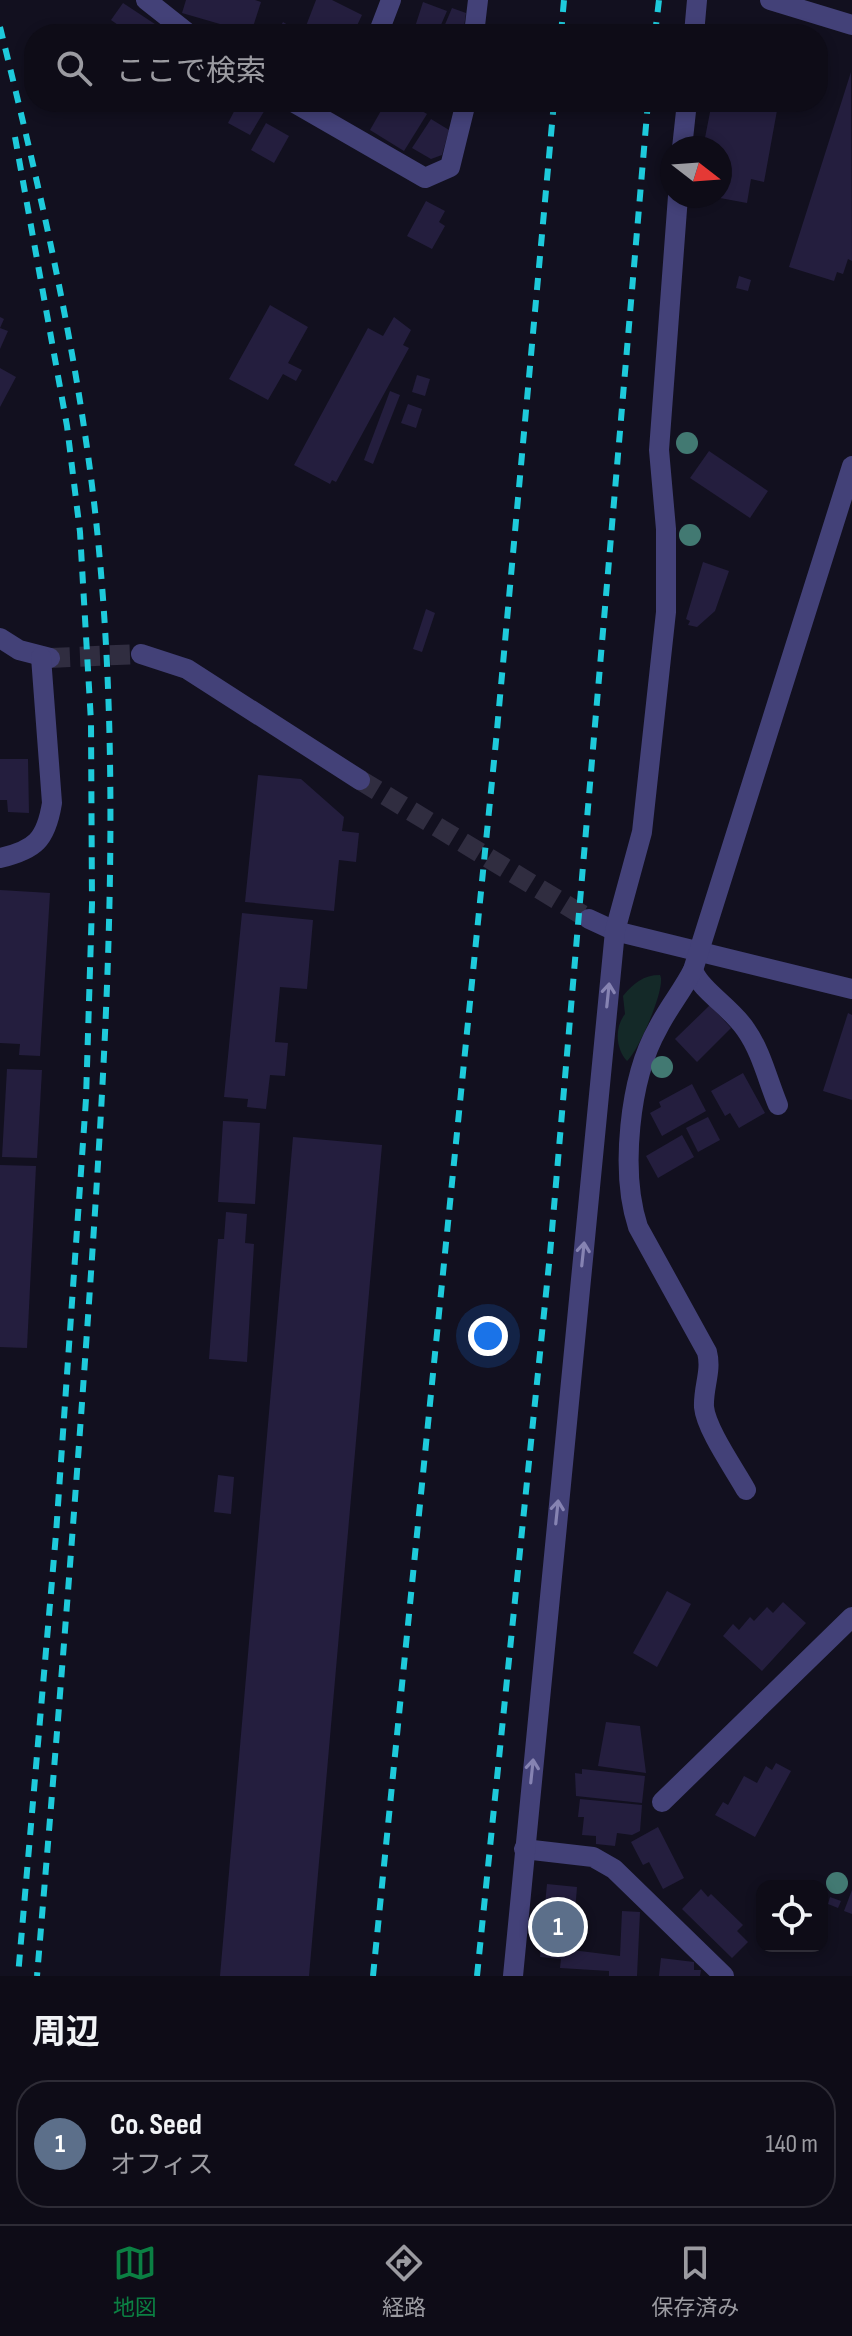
<!DOCTYPE html>
<html lang="ja">
<head>
<meta charset="utf-8">
<style>
  :root { --surface:#0e0c17; --page:#171520; --text:#f1f3f6; --muted:#9b9ba1; --line:#2e2c36; --accent:#0b8043 }
  body { margin:0; font-family:"Sofia Sans Condensed","Noto Sans JP",sans-serif; background:var(--page); color:var(--text) }
  .controls { position:absolute; right:24px; bottom:24px; display:grid; overflow:hidden; border-radius:16px; box-shadow:0 4px 12px #0003 }
  .controls button { width:72px; height:72px; display:grid; place-items:center; padding:0; border:0; border-bottom:2px solid var(--line); background:var(--surface); color:var(--text); font:40px sans-serif }
  .compass { position:absolute; left:660px; top:136px; width:72px; height:72px; border-radius:50%; background:var(--surface); box-shadow:0 4px 12px #0003; rotate:107deg }
  .you { position:absolute; left:488px; top:1336px; width:28px; height:28px; margin:-20px; border:6px solid #fff; border-radius:50%; background:#1a73e8; box-shadow:0 0 0 12px #1a73e833 }
  .badge { display:grid; place-items:center; width:52px; height:52px; border-radius:50%; background:var(--accent); color:#fff; font-size:26px; font-weight:700 }
  .pin { position:absolute; translate:-50% -50%; border:4px solid #fff; box-shadow:0 2px 8px #0006 }
  .list { margin:0; padding:0; list-style:none }
  h2 { display:flex; justify-content:space-between; align-items:center; height:104px; margin:0; padding:0 32px; font-size:34px }
  h2 small { font-size:26px; font-weight:400; color:var(--muted) }
  .list li { display:grid; grid-template-columns:52px 1fr auto; gap:24px; align-items:center; box-sizing:border-box; height:128px; margin:0 16px 16px; padding:0 16px; border:2px solid var(--line); border-radius:32px }
  .list b { display:block; font-size:30px; white-space:nowrap }
  .list p { margin:0; font-size:26px; white-space:nowrap; color:var(--muted) }
  .list em { font-size:26px; font-style:normal; color:var(--muted) }
  .icon { flex:none; width:44px; height:44px; fill:none; stroke:currentColor; stroke-width:2; stroke-linecap:round; stroke-linejoin:round }
  .map { position:relative; flex:none; width:852px; height:1976px; overflow:hidden }
  .search { position:absolute; background:var(--surface); box-shadow:0 4px 12px #0003; left:24px; right:24px; top:24px; height:88px; display:flex; align-items:center; gap:20px; box-sizing:border-box; padding:0 28px; border-radius:32px; color:var(--muted); font-size:30px }
  .sheet { height:248px; background:var(--surface) }
  nav { display:flex; justify-content:space-around; align-items:center; box-sizing:border-box; height:112px; border-top:2px solid var(--line); background:var(--surface); font-size:22px; color:var(--muted) }
  nav a { display:grid; justify-items:center; gap:4px }
  nav .on { color:var(--accent) }
  .map>svg:first-child { display:block }
  .green { fill:#142928 }
  .building { fill:#241e3e }
  .lines { fill:none; stroke-linecap:round; stroke-linejoin:round }
  .minor-tunnel { stroke:#302d40; stroke-width:20; stroke-dasharray:20 10; stroke-linecap:butt }
  .minor { stroke:#434178; stroke-width:20 }
  .rail { stroke:#1ecadb; stroke-width:6; stroke-dasharray:12 10; stroke-linecap:butt }
  .tree { fill:#427972 }
  .oneway { stroke:#8683b2 }
</style>
</head>
<body>
<div class="map">
<svg width="852" height="1976" viewBox="0 0 852 1976">
  <rect width="100%" height="100%" fill="#12101f"/>
  <!-- green -->
  <path class="green" d="M 660,975 C 667,986 638,1052 627,1061 C 616,1049 614,1028 625,1014 L 623,996 C 634,983 643,975 660,975 Z"/>
  <!-- building -->
  <g class="building">
    <polygon points="186,0 255,0 261,2 251,33 182,13"/>
    <polygon points="316,0 332,0 362,15 353,34 321,34 306,26"/>
    <polygon points="423,2 447,11 437,34 402,34 406,25 415,27"/>
    <polygon points="123,3 170,34 131,34 111,20"/>
    <polygon points="452,8 466,13 463,34 441,34"/>
    <polygon points="283,22 303,34 276,34"/>
    <polygon points="851,72 852,261 848,259 843,274 837,272 834,281 789,267"/>
    <polygon points="239,102 255,102 266,108 250,135 228,123"/>
    <polygon points="386,102 407,102 427,114 404,151 370,130"/>
    <polygon points="712,102 778,105 764,182 751,179 747,203 720,198 720,148 703,148"/>
    <polygon points="431,119 449,130 442,155 431,159 412,148"/>
    <polygon points="266,123 289,136 274,163 251,150"/>
    <polygon points="426,201 445,211 439,222 445,226 432,249 407,236"/>
    <polygon points="739,276 751,280 748,291 736,288"/>
    <polygon points="270,305 308,327 288,363 302,370 296,381 283,374 268,400 229,379"/>
    <polygon points="0,317 4,319 0,328 8,331 0,349"/>
    <polygon points="394,317 411,330 403,345 409,348 336,482 332,480 330,484 294,465 368,328 383,336"/>
    <polygon points="0,368 16,377 0,407"/>
    <polygon points="417,375 430,379 425,396 412,392"/>
    <polygon points="390,391 400,395 373,464 364,460"/>
    <polygon points="408,404 422,409 416,428 401,423"/>
    <polygon points="709,451 768,491 750,518 690,478"/>
    <polygon points="703,562 729,571 715,611 697,627 688,625 690,621 686,619"/>
    <polygon points="426,609 435,613 422,652 413,649"/>
    <polygon points="0,759 28,759 29,813 8,812 7,800 0,800"/>
    <polygon points="258,775 301,779 344,817 342,831 359,833 356,862 339,860 334,911 245,902"/>
    <polygon points="0,890 50,893 40,1056 19,1055 20,1044 0,1043"/>
    <polygon points="242,913 313,920 307,989 280,987 275,1042 288,1043 285,1076 270,1075 266,1109 247,1107 248,1099 224,1097"/>
    <polygon points="710,1005 731,1028 697,1062 675,1039"/>
    <polygon points="848,1013 852,1015 852,1100 823,1091"/>
    <polygon points="7,1069 42,1070 37,1158 2,1157"/>
    <polygon points="743,1073 765,1113 739,1128 730,1113 725,1116 711,1091"/>
    <polygon points="692,1084 706,1111 662,1136 650,1113 661,1107 659,1102"/>
    <polygon points="708,1117 720,1140 698,1152 686,1128"/>
    <polygon points="223,1121 260,1123 255,1204 218,1202"/>
    <polygon points="682,1135 694,1157 658,1178 646,1156"/>
    <polygon points="293,1137 382,1145 309,1976 220,1976"/>
    <polygon points="0,1165 36,1166 27,1348 0,1347"/>
    <polygon points="226,1212 247,1214 245,1243 254,1244 247,1362 209,1359 218,1239 224,1239"/>
    <polygon points="218,1475 234,1477 231,1514 214,1512"/>
    <polygon points="667,1591 691,1604 657,1667 633,1653"/>
    <polygon points="783,1602 806,1623 762,1671 723,1636 733,1624 739,1630 750,1617 754,1621 767,1607 773,1613"/>
    <polygon points="606,1722 640,1726 646,1773 598,1766"/>
    <polygon points="776,1763 791,1771 755,1837 715,1815 723,1802 728,1805 744,1776 757,1783 766,1766 772,1770"/>
    <polygon points="582,1769 645,1776 642,1803 576,1796 575,1773 582,1774"/>
    <polygon points="580,1799 642,1805 640,1831 632,1835 617,1833 615,1846 596,1844 596,1836 582,1835 584,1817 578,1817"/>
    <polygon points="658,1827 684,1878 663,1889 649,1862 643,1865 631,1842"/>
    <polygon points="547,1884 577,1887 572,1950 620,1956 622,1911 640,1912 637,1976 609,1976 609,1971 560,1968 561,1959 540,1957"/>
    <polygon points="701,1889 708,1897 711,1894 743,1925 737,1931 748,1942 732,1958 682,1909"/>
    <polygon points="852,1890 852,1914 844,1911"/>
    <polygon points="830,1897 841,1901 838,1908 828,1904"/>
    <polygon points="661,1958 694,1962 694,1970 701,1970 700,1976 659,1976"/>
  </g>
  <g class="lines">
    <!-- minor-tunnel -->
    <g class="minor-tunnel">
      <polyline points="50,658 141,654"/>
      <polyline points="360,780 589,919"/>
    </g>
    <!-- minor -->
    <g class="minor">
      <polyline points="146,0 189,34"/>
      <polyline points="770,0 852,25"/>
      <polyline points="378,34 391,0"/>
      <polyline points="474,34 478,0"/>
      <polyline points="694,34 697,0"/>
      <polyline points="293,102 425,178 450,167 466,102"/>
      <polyline points="682,148 687,102"/>
      <polyline points="0,638 19,650 50,658"/>
      <polyline points="141,654 187,669 360,780"/>
      <path d="M 0,858 C 35,850 46,840 52,803 L 41,657"/>
      <polyline points="589,919 615,931 852,989"/>
      <path d="M 693,970 C 701,991 732,1008 746,1030 C 761,1051 768,1081 778,1105"/>
      <path d="M 746,1490 C 735,1470 706,1429 704,1407 C 703,1387 712,1371 707,1352 L 638,1227 C 620,1172 629,1079 658,1028 C 668,1008 683,990 693,970 L 852,466"/>
      <polyline points="662,1802 852,1617"/>
      <polyline points="524,1849 593,1857 614,1869 724,1976"/>
      <polyline points="513,1976 615,931 642,832 666,612 666,529 659,450 678,196"/>
    </g>
    <!-- rail -->
    <g class="rail">
      <path d="M 0,27 C 40,189 78,353 96,520 C 122,765 108,1013 92,1258 C 76,1498 57,1737 37,1976"/>
      <polyline points="561,34 564,0"/>
      <polyline points="655,34 659,0"/>
      <polyline points="15,137 67,426 80,532 91,722 92,904 86,1099 56,1534 18,1976"/>
      <polyline points="373,1976 496,741 554,102"/>
      <polyline points="477,1976 550,1254 648,102"/>
    </g>
  </g>
  <!-- trees -->
  <g class="tree">
    <circle cx="687" cy="443" r="11"/>
    <circle cx="690" cy="535" r="11"/>
    <circle cx="662" cy="1067" r="11"/>
    <circle cx="837" cy="1883" r="11"/>
  </g>
  <!-- one-way arrows -->
  <defs><path id="oneway-shaft" d="M-6 0H5M1.5-3L5.5 0L1.5 3" fill="none" stroke-width="1.6" stroke-linecap="round" stroke-linejoin="round" transform="scale(2)"/></defs>
  <g class="oneway">
    <use href="#oneway-shaft" transform="translate(608 995) rotate(-84)"/>
    <use href="#oneway-shaft" transform="translate(583 1254) rotate(-84)"/>
    <use href="#oneway-shaft" transform="translate(557 1512) rotate(-84)"/>
    <use href="#oneway-shaft" transform="translate(532 1771) rotate(-84)"/>
  </g>
</svg>
<div class="controls">
<button><svg class="icon" aria-label="locate" viewBox="0 0 24 24"><circle cx="12" cy="12" r="6"/><path d="M12 2v4M12 18v4M2 12h4M18 12h4"/></svg></button>
</div>
<svg class="compass" viewBox="-18 -18 36 36"><path d="M0-13l5 13h-10z" fill="#e53935"/><path d="M0 13l5-13h-10z" fill="#9b9ba1"/></svg>
<div class="you"></div>
<div class="pin badge" style="left:558px;top:1927px;background:#5c6f8a">1</div>
<div class="search"><svg class="icon" aria-label="search" viewBox="0 0 24 24"><circle cx="10" cy="10" r="6"/><path d="M15 15l6 6"/></svg>ここで検索</div>
</div>
<section class="sheet">
<h2>周辺<small></small></h2>
<ul class="list">
<li><span class="badge" style="background:#5c6f8a">1</span><div><b>Co. Seed</b><p>オフィス</p></div><em>140 m</em></li>
</ul>
</section>
<nav>
<a class="on"><svg class="icon" aria-label="map" viewBox="0 0 24 24"><path d="M3 6l6-2 6 2 6-2v14l-6 2-6-2-6 2zM9 4v14M15 6v14"/></svg>地図</a>
<a><svg class="icon" aria-label="directions" viewBox="0 0 24 24"><path d="M12 3l9 9-9 9-9-9zM9 14v-3h6M13 9l2 2-2 2"/></svg>経路</a>
<a><svg class="icon" aria-label="saved" viewBox="0 0 24 24"><path d="M7 4h10v16l-5-4-5 4z"/></svg>保存済み</a>
</nav>
</body>
</html>
